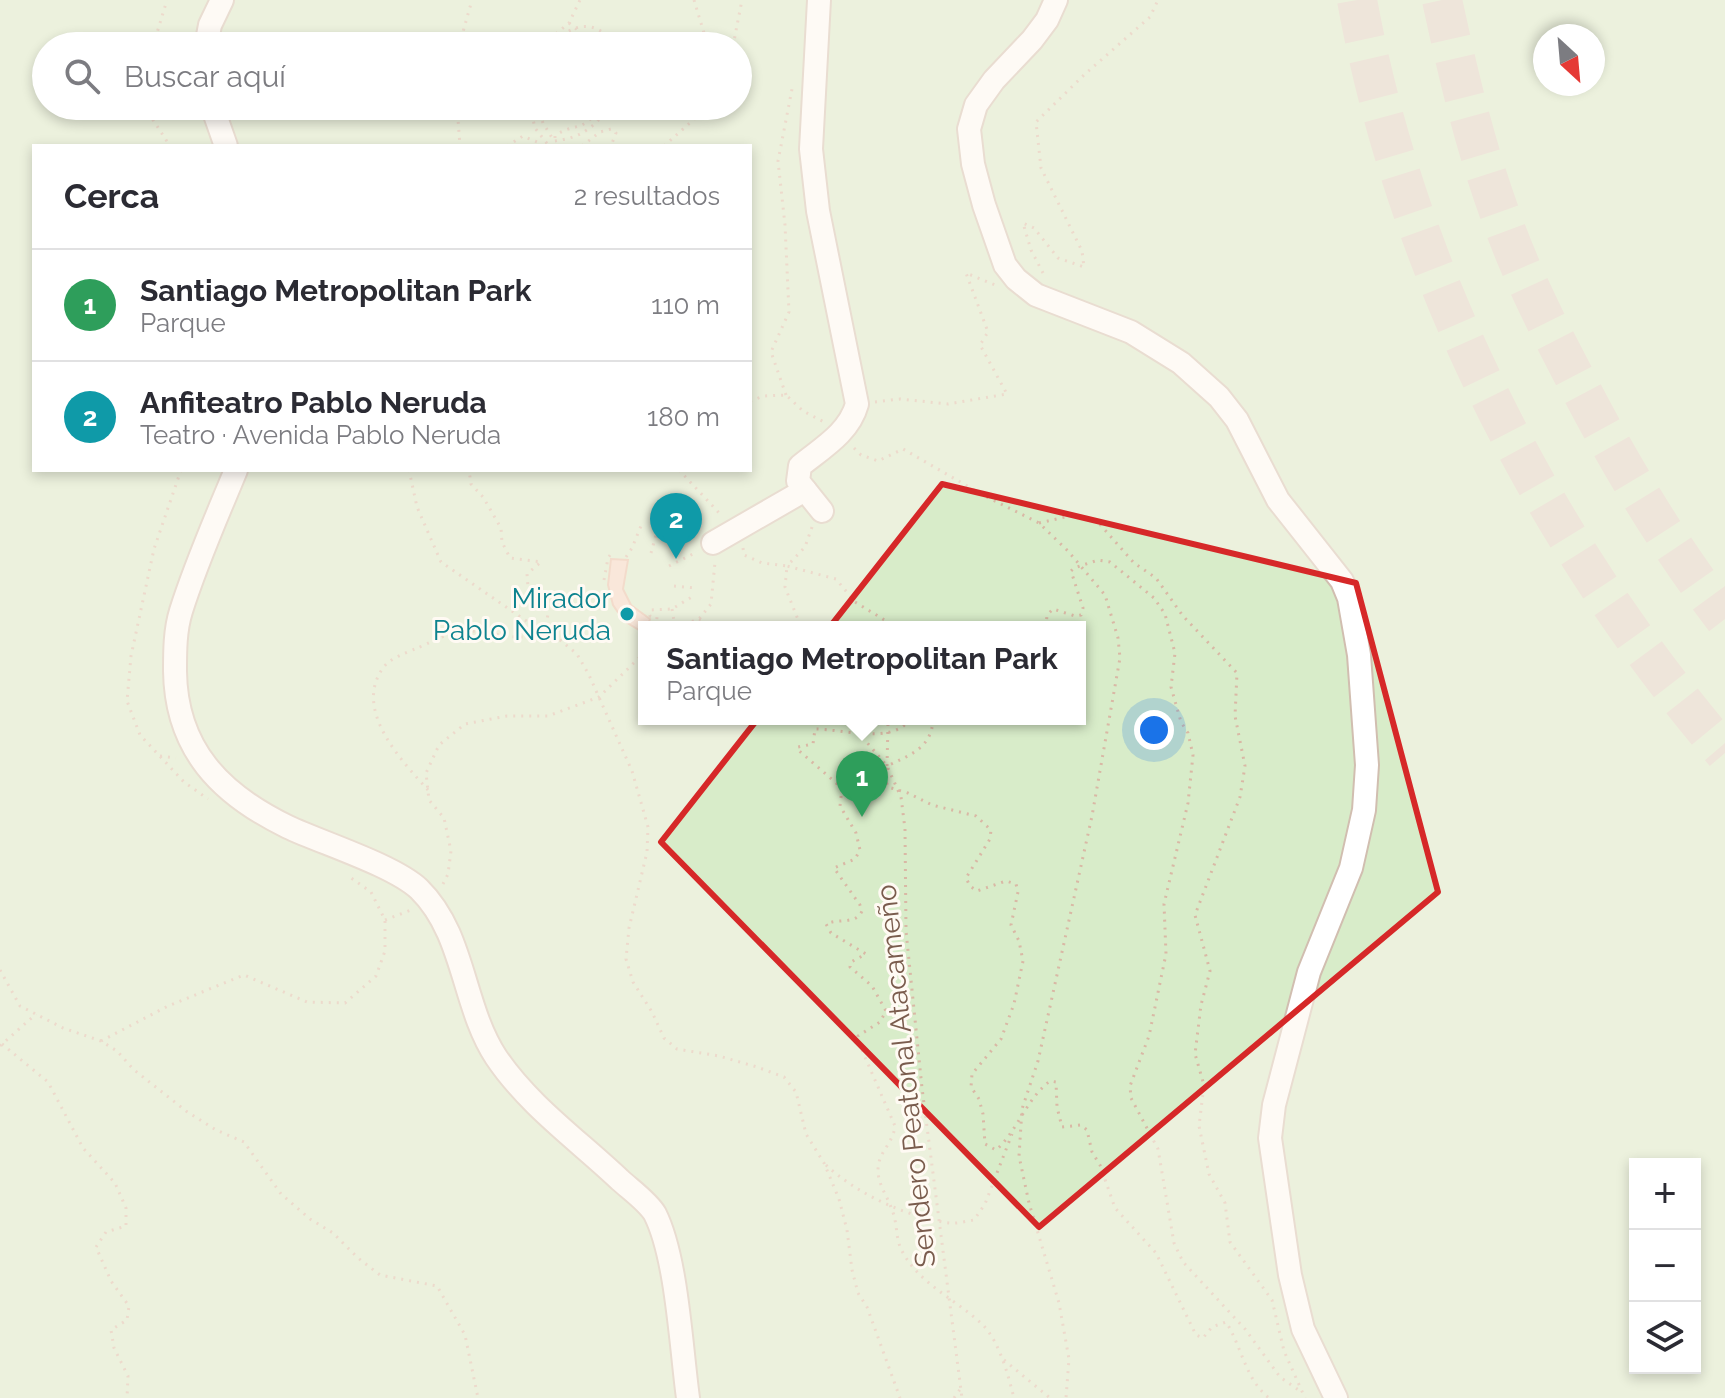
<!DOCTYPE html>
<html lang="es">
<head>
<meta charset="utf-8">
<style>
  :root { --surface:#fff; --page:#f7f7f7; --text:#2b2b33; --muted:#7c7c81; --line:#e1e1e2; --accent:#7c3aed }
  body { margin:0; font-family:Raleway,sans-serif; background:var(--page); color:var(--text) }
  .controls { position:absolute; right:24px; bottom:24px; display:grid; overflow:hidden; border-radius:0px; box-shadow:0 4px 12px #0003 }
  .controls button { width:72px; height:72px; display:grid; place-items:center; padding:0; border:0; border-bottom:2px solid var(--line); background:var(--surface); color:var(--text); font:40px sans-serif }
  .compass { position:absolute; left:1533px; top:24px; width:72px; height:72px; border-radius:50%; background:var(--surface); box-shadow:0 4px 12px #0003; rotate:154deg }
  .you { position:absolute; left:1154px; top:730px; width:28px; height:28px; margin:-20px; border:6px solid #fff; border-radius:50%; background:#1a73e8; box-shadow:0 0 0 12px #1a73e833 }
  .badge { display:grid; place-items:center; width:52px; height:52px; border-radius:50%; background:var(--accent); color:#fff; font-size:26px; font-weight:700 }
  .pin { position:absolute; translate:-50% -66px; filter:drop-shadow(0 2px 4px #0008) }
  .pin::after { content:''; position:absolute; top:42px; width:28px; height:24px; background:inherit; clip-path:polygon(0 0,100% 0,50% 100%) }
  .popup { position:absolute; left:638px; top:621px; width:448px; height:104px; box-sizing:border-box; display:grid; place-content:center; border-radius:0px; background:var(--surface); filter:drop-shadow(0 2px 6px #0005); font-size:26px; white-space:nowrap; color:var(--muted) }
  .popup b { font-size:30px; color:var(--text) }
  .popup::after { content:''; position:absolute; left:50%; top:100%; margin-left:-16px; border:16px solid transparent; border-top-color:var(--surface) }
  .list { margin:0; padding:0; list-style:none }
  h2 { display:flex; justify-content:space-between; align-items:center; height:104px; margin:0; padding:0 32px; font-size:34px }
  h2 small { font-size:26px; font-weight:400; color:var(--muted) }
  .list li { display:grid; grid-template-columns:52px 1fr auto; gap:24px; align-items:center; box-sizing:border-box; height:112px; padding:0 32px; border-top:2px solid var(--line) }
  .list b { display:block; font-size:30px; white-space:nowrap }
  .list p { margin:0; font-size:26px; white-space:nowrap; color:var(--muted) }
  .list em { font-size:26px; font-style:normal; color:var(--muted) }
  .icon { flex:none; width:44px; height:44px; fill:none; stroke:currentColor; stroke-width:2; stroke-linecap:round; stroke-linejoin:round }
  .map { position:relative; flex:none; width:1725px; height:1398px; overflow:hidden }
  .search { position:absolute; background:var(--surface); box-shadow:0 4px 12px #0003; left:32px; top:32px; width:720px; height:88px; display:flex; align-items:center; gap:20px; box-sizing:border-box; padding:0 28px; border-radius:44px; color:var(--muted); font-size:30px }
  .panel { position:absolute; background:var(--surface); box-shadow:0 4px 12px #0003; left:32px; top:144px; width:720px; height:328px; border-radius:0px }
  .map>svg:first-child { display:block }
  .green { fill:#d8ecc9; fill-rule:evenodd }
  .building { fill:#f3d5c3; stroke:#e6bba3; stroke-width:2 }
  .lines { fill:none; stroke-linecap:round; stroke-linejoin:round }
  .highway-tunnel { stroke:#dcd0c4; stroke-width:40; stroke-dasharray:40 20; stroke-linecap:butt }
  .street-casing { stroke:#d1beb0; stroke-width:26 }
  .path { stroke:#d9b8a5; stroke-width:3; stroke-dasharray:2 6; stroke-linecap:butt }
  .street { stroke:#fff; stroke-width:22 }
  .marked { fill:none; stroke:#d62828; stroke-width:6; stroke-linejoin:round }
  .culture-dot { fill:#0f9aa8; stroke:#fffaf3; stroke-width:3 }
  .labels { text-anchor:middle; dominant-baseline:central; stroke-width:6; stroke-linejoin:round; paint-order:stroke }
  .culture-label { font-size:28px; fill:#0d838f; stroke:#fffaf3; text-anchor:end }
  .street-label { font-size:28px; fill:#7a5c4d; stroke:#fffaf3 }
</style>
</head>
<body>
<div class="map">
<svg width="1725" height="1398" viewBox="0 0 1725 1398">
  <rect width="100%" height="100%" fill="#fdf6ec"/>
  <!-- green -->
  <path class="green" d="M 0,0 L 1725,0 L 1725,1398 L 0,1398 ZM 1545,36 L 1593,36 L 1593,84 L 1545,84 ZM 46,46 L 738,46 L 738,106 L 46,106 ZM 34,146 L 750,146 L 750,470 L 34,470 ZM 644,627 L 1080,627 L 1080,719 L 644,719 ZM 1635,1164 L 1695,1164 L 1695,1368 L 1635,1368 Z"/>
  <!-- building -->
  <polygon class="building" points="611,559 628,560 623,589 631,605 650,619 647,627 644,627 644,633 624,621 613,605 608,585"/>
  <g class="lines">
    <!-- highway-tunnel -->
    <g class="highway-tunnel">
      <path d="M 1357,0 C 1407,274 1544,542 1725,753"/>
      <path d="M 1442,0 C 1458,74 1475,146 1501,217 C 1521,274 1549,329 1577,382 C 1620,465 1668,545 1725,619"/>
    </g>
    <!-- street casing -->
    <g class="street-casing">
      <g id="street">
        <path d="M 819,0 L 811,149 L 818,211 L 857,404 C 849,433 822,448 800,466 L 798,481 L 822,511"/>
        <polyline points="1056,0 1047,20 1032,40 994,80 976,105 969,129 973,164 984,205 1005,265 1016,279 1036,295 1131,332 1181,363 1219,397 1237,420 1278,500 1342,581 1349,598 1359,655 1367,765 1364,810 1351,868 1309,972 1274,1105 1270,1138 1290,1275 1303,1329 1336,1398"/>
        <polyline points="206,46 210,25 222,0"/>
        <polyline points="212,106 226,146"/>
        <path d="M 236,470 C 217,516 196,563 181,611 C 175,630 175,651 175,671 C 176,749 220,794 288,827 C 322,843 393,865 419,889 C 465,934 462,1005 496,1057 C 528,1105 579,1141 620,1180 C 631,1190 648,1202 655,1214 C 677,1258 681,1347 688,1398"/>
        <polyline points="713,543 805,490"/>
      </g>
    </g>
    <!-- path -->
    <g class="path">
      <polyline points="694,0 704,33 703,46"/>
      <polyline points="569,23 585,36 606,46"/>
      <polyline points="153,46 167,0"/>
      <polyline points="459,46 472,0"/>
      <polyline points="546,46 552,37 569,23 580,0"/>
      <path d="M 550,46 C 572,23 595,17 616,46"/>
      <polyline points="733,46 742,0"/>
      <polyline points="144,106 170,146"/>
      <polyline points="457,106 460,146"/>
      <polyline points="530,106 535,128 549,146"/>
      <path d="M 537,106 L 543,123 L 554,141 C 580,138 595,128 609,106"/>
      <polyline points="507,146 523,136 537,142 540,146"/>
      <path d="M 555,146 L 555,136 C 573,122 584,134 600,106"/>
      <polyline points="582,146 600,132 611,129 616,133 611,146"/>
      <polyline points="664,146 709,106"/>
      <polyline points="1043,273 1031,250 1023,223 1034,228 1058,258 1084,267 1082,251 1041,168 1036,122 1084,75 1150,17 1158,0"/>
      <polyline points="786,395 771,352 789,312 785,225 778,161 793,84"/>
      <polyline points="750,401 764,396 786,395 803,411 824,422"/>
      <polyline points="875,402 900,399 948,404 1007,394 980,345 988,332 966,273 995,285"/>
      <polyline points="854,448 861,455 878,461 903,449 983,495 1039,523 1068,551 1105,595 1118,638 1120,658 1092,816 1038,1061 1022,1109 1019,1156 1029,1203 1059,1303 1069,1359 1066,1398"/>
      <polyline points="181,470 154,549 131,656 127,701 140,735 184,782 208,799"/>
      <polyline points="409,470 417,507 441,562 535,627 560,640 577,654 589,675 632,771 648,827 647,852 629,928 626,959 633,982 652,1012 664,1038 677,1049 719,1056 757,1067 784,1077 796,1092 806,1134 824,1163 839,1199 847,1230 852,1270 858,1293 867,1307 900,1398"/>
      <polyline points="679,470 722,516"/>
      <polyline points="1039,523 1074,515 1097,521 1134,563 1156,578 1183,616 1237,673 1235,716 1245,766 1240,797 1195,915 1210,971 1201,1005 1195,1054 1204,1085 1199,1126 1209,1174 1225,1203 1230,1242 1272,1300 1284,1351 1305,1398"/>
      <polyline points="812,527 805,547 787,566 836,579 855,602 896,627"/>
      <polyline points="743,548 744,555 762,563 787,566 785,587 801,627"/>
      <polyline points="651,553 657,531"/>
      <polyline points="626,557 632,548 643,521"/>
      <polyline points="669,566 693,554"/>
      <polyline points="604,580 608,558 613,551"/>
      <polyline points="674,586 696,588"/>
      <polyline points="672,609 675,627"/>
      <polyline points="699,619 716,627"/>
      <polyline points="656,627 657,617 650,616 651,610 672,609 695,595"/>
      <polyline points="677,627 699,619 711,604 715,562"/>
      <polyline points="1046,627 1047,615 1053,609 1075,616 1081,615 1083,608 1071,571 1074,568 1098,560 1110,562 1154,598 1165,614 1175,653 1171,687 1181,722 1188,733 1193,755 1188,803 1164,904 1166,954 1149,1036 1130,1086 1131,1098 1158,1149 1174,1243 1183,1262 1245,1329 1280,1377 1300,1391"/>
      <polyline points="847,719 887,766 901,797 905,829 906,931 922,1088 962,1398"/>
      <path d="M 910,719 C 893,745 841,729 815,729 L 813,744 L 798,747 L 797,749 L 842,788 L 840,806 L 856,833 L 860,850 L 855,859 L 834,868 L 860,905 L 862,911 C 856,925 838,918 826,924 L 831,933 L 866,954 L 851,962 L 850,967 L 872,986 L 886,1011 L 880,1022 L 858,1036 L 858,1041 L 895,1126 C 893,1144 878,1152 878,1170 C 878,1185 888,1197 892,1210 C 898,1224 895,1238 902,1251 C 919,1284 957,1300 983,1325 C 1000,1343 1008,1375 1014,1398"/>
      <path d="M 933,719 C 932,748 910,755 887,766 L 884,776 L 888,787 L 908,793 L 932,805 L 976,816 L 991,830 L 990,839 L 966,878 L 970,886 L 977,891 L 1006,881 L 1016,884 L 1018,892 L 1011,925 L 1019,941 L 1023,961 L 1014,1004 L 1001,1039 L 972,1074 L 971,1087 L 979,1099 L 983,1114 L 985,1144 L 996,1150 C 1017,1132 1026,1099 1050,1081 L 1056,1082 L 1057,1107 L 1062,1127 L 1081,1125 L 1087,1130 L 1092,1152 L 1100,1165 L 1115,1208 L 1156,1253 L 1196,1335 L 1203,1338 L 1212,1327 L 1226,1322 C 1242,1347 1245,1379 1269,1398"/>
      <polyline points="160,756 176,758"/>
      <polyline points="887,766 888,723 893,719"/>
      <path d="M 428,790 C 401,760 353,710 383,668 C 389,659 405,653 415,649 C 430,643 450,631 467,631 C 492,631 522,644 545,632 L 548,614 L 528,587 L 527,574 L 541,562 L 510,558 L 502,542 L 501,528 L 483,497 L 471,484 L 469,470"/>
      <polyline points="443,884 448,874 451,851 444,818 429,800 426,773 439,745 465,724 507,716 548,716 599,697 644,653"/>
      <polyline points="385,920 411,910"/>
      <polyline points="0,970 20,1006 63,1028 101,1041 117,1051 133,1069 186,1111 216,1130 244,1142 281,1194 310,1219 333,1233 358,1258 380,1275 437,1286 465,1335 478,1398"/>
      <polyline points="101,1041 168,1006 244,975 307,1002 345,1003 376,976 385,951 385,920 371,892 347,875"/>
      <polyline points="2,1044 48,1082 83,1148 115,1183 126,1208 126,1226 106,1232 96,1247 111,1281 129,1306 127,1320 111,1330 114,1348 128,1376 127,1398"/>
      <polyline points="0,1046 36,1014"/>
      <path d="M 826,1165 C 857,1194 907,1217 949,1223 C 957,1224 966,1221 974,1220 L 985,1204 L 1012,1134"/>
      <polyline points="1004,1360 1050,1398"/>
      <polyline points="954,1398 961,1388"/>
    </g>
    <!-- street -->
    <use href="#street" class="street"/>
  </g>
  <!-- marked area -->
  <path d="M0 0H1725V1398H0ZM 942,484 L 1356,583 L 1438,892 L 1039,1227 L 661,842 Z" fill="#fdf6ec" fill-opacity=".55" fill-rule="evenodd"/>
  <path class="marked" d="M 942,484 L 1356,583 L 1438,892 L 1039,1227 L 661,842 Z"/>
  <!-- markers -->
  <circle class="culture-dot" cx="627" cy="614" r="8"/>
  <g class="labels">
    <!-- culture labels -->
    <g class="culture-label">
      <text x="611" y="598">Mirador<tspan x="611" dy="32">Pablo Neruda</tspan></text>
    </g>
    <!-- street labels -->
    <g class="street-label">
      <text transform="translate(906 1076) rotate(-96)">Sendero Peatonal Atacameño</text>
    </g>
  </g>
</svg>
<div class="controls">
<button>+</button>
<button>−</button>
<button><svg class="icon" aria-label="layers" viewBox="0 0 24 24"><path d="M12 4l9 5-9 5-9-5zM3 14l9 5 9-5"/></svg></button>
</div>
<svg class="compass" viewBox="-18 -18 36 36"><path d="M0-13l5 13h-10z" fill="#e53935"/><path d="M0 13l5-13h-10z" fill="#7c7c81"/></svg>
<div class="you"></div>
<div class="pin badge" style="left:862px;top:817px;background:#2e9e5b">1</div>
<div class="popup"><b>Santiago Metropolitan Park</b>Parque</div>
<div class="pin badge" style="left:676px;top:559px;background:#0f9aa8">2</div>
<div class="search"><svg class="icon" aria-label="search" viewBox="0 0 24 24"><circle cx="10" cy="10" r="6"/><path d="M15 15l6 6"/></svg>Buscar aquí</div>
<section class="panel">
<h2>Cerca<small>2 resultados</small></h2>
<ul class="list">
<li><span class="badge" style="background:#2e9e5b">1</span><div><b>Santiago Metropolitan Park</b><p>Parque</p></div><em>110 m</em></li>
<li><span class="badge" style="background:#0f9aa8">2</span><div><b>Anfiteatro Pablo Neruda</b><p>Teatro · Avenida Pablo Neruda</p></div><em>180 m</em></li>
</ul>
</section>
</div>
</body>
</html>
